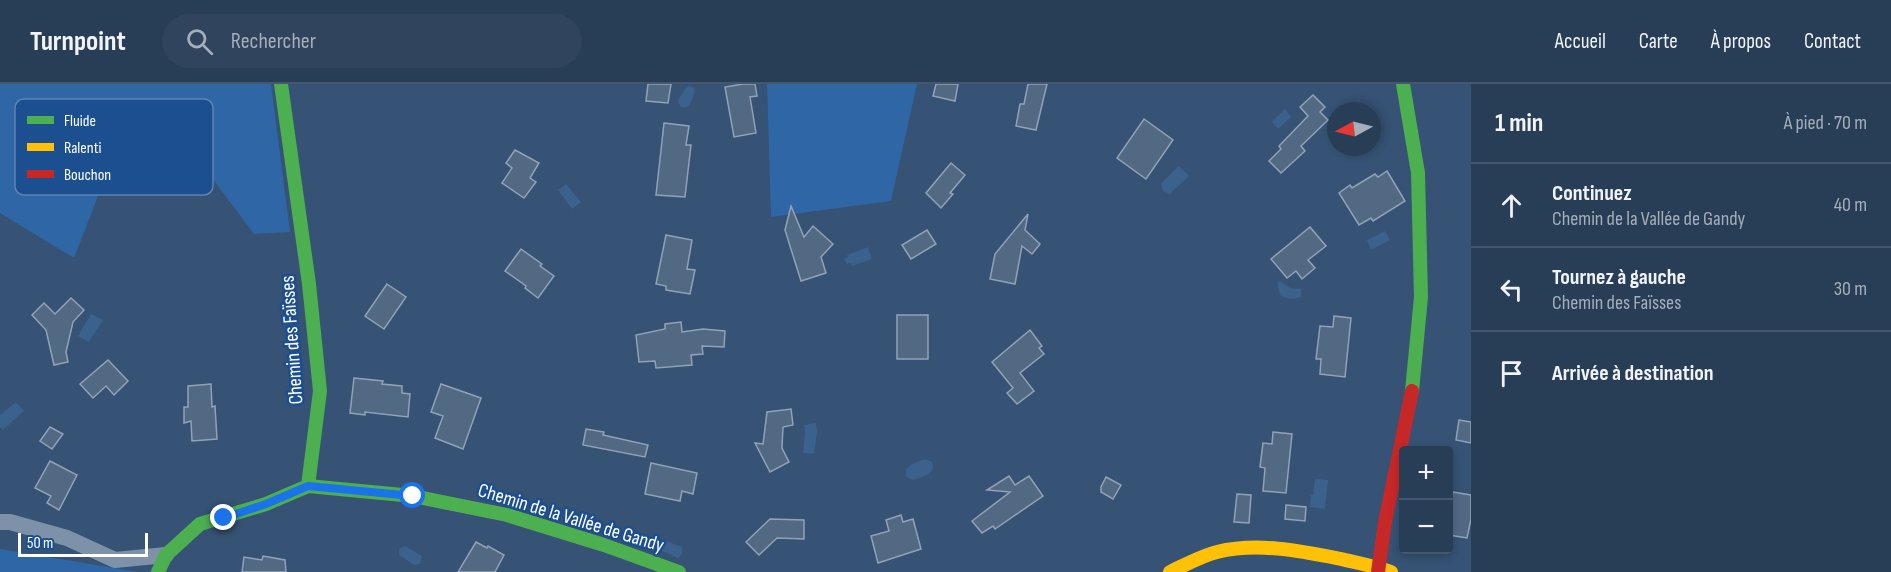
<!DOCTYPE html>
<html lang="fr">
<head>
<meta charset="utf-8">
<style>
  :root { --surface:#283e57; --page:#30455d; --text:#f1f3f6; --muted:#a5aeba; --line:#44576d }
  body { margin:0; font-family:"Sofia Sans Condensed",sans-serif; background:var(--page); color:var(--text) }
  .controls { position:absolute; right:18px; bottom:18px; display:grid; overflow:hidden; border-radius:6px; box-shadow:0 3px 9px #0003 }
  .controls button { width:54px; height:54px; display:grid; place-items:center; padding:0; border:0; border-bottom:2px solid var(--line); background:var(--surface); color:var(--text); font:30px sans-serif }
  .compass { position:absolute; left:1327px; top:18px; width:54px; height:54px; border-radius:50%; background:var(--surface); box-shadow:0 3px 9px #0003; rotate:263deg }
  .scale { position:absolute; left:18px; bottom:15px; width:130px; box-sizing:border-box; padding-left:6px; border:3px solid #fff; border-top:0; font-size:16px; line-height:21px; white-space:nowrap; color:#fff; -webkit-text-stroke:4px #1b4f8f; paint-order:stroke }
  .stop { position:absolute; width:18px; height:18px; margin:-14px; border:4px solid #1a73e8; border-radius:50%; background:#fff }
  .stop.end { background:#1a73e8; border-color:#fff; box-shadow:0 2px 6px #0008 }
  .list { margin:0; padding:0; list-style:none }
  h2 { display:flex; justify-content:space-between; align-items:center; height:78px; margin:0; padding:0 24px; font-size:26px }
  h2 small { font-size:20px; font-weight:400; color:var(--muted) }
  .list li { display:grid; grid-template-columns:39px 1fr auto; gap:18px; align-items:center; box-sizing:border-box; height:84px; padding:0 24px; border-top:2px solid var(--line) }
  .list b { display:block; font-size:22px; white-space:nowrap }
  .list p { margin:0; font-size:20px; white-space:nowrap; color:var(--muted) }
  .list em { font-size:20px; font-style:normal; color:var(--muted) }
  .icon { flex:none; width:33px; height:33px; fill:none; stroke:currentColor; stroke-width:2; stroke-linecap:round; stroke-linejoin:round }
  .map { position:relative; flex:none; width:1471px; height:488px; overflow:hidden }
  header { display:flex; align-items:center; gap:36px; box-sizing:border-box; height:84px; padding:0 30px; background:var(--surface); border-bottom:2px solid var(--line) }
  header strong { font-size:28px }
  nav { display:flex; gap:33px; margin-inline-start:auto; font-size:21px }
  .search { width:420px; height:54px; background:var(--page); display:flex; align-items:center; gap:15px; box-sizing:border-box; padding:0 21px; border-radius:33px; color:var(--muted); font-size:22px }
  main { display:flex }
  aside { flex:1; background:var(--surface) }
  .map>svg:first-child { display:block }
  .green { fill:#2f66a5 }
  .water { fill:#3b618d }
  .building { fill:#526984; stroke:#92a2b6; stroke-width:1.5 }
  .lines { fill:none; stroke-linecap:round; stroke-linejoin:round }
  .street { stroke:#7d92a8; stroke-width:16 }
  .fast { stroke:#4caf50; stroke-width:14 }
  .slow { stroke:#ffc107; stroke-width:14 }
  .jam { stroke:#c62828; stroke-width:14 }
  .route { stroke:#1a73e8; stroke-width:8 }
  .labels { text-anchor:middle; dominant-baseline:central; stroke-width:5; stroke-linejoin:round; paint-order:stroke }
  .street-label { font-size:20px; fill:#fff; stroke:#1b4f8f }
  .key { fill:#1b4f8f; stroke:#5f84b1; stroke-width:1.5 }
  .key-label { font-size:16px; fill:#fff }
</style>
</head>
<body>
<header>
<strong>Turnpoint</strong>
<div class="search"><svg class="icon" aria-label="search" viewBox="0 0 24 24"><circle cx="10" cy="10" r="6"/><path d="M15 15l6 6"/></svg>Rechercher</div>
<nav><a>Accueil</a><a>Carte</a><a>À propos</a><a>Contact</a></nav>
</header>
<main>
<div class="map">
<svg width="1471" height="488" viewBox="0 0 1471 488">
  <rect width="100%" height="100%" fill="#365274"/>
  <!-- green -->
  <g class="green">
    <polygon points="0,0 271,0 290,148 254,150 191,66 116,66 74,174 0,129"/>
    <polygon points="767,0 917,0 891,117 771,133"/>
    <polygon points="0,465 138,488 0,488"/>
  </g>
  <!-- water -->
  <g class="water">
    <polygon points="689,2 694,4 695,8 689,22 684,24 680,22 678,16 686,4"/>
    <polygon points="1285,25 1291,33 1278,45 1272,38"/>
    <polygon points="1179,82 1189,92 1170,110 1163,107 1161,100"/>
    <polygon points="566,100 581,118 572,125 558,106"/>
    <polygon points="1385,147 1390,156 1371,166 1367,156"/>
    <polygon points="868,163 872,175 852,182 850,179 847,180 844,175 848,173 847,171"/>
    <path d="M 1280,197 L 1290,204 L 1301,205 L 1301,213 C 1293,215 1287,216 1280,211 L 1277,198 Z"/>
    <polygon points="91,230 103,236 89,258 78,252"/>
    <polygon points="16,318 24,327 3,346 0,343 0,331"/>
    <polygon points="816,339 817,348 814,370 803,369 805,348 804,341"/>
    <path d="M 925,375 L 932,378 C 937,390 922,393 913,396 L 906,393 L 906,385 L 912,380 Z"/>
    <polygon points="1315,395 1328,396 1325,425 1310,423 1311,411 1313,411"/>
    <polygon points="661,455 682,463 682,470 678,474 657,465"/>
    <polygon points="405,462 422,472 420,480 414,481 399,471 399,465"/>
  </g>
  <!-- building -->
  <g class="building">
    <polygon points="648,0 671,0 668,19 646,17"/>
    <polygon points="743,0 755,0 757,12 750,13 756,49 734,53 725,3"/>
    <polygon points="936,0 958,0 955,17 933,12"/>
    <polygon points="1028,0 1047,0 1036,46 1016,42 1020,20 1024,20"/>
    <polygon points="1313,11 1325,23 1320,28 1328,36 1301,62 1305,67 1281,89 1269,77 1281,65 1279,62 1308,32 1300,23"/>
    <polygon points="1144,35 1173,56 1146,95 1117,74"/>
    <polygon points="664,39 689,42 686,61 691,61 685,113 656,111"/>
    <polygon points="515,66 539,79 530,94 536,98 524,114 502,99 512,84 506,79"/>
    <polygon points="951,79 965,91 950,109 953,110 941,124 926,109"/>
    <polygon points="1387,87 1405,117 1373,137 1371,134 1359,141 1339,109 1350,101 1352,104 1375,90 1378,93"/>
    <polygon points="791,122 804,153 813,142 833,160 821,173 826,189 801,197 785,146"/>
    <polygon points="1028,130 1025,146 1040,160 1032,170 1022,162 1015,200 990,195 995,170"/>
    <polygon points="1310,143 1326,162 1308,176 1315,184 1302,195 1296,187 1287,194 1271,175"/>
    <polygon points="927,146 936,160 911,175 902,161"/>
    <polygon points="666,151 692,156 687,185 695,186 690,210 666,206 666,202 656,200"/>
    <polygon points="521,165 542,180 540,182 554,192 538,214 525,204 526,202 505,187"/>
    <polygon points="387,200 406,213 384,245 365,232"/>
    <polygon points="71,214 84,226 73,238 66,268 68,278 54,281 46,246 32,231 44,219 55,230"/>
    <rect x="897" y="231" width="31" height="44"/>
    <polygon points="1334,232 1351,234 1345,293 1320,290 1321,275 1316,275 1320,242 1333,243"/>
    <polygon points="681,238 682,248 703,245 725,247 724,263 702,262 703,270 691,271 692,281 656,284 655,277 639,278 636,251 665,245 665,240"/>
    <polygon points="1030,246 1042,262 1039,264 1044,270 1020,289 1034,307 1017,320 1007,309 1013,304 992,278"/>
    <polygon points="108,276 128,297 114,311 106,302 93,314 80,300"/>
    <polygon points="354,294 383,297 382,300 402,302 402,309 410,310 408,333 365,328 365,331 350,329"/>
    <polygon points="211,300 212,323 215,322 217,355 192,357 191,337 184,339 184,323 188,323 188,302"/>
    <polygon points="441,300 481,314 463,365 435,354 443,332 431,328"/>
    <polygon points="791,325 793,341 783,343 782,364 789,378 770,388 755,359 763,360 767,328"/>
    <polygon points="1459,336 1471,338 1471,359 1456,356"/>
    <polygon points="50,343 63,350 52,365 40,357"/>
    <polygon points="586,345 604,348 603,351 648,361 645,373 583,361"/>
    <polygon points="1273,348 1292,350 1286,409 1263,407 1265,384 1260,383 1263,359 1272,360"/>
    <polygon points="50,377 77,391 59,426 47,419 51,412 35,404"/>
    <polygon points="651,379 697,389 693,410 682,407 680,417 645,410"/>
    <polygon points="1009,392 1015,401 1029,392 1043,412 995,445 993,442 982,449 972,437 1010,408 987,406"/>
    <polygon points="1106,393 1121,401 1113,415 1101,408 1101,403"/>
    <polygon points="1453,408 1471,411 1471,435 1467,454 1449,451 1449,435"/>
    <polygon points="1237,410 1251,411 1249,439 1234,438"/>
    <polygon points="1286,421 1306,423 1305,437 1285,435"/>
    <polygon points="901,431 903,438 913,435 921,465 878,479 871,452 889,447 886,436"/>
    <polygon points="770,435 804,436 804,455 777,454 759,471 746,458"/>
    <polygon points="476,458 487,464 488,462 504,471 495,488 458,488"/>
    <polygon points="263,472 285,476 286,488 242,488 244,473 262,476"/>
  </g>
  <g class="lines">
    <!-- street -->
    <polyline class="street" points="0,438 10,438 67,454 115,476 166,471"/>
    <!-- fast -->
    <g class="fast">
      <polyline points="1403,0 1418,89 1421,213 1412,307"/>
      <polyline points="308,402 413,412 507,431 604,461 679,488"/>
      <polyline points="158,488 166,471 200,440 266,420 308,402 320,307 309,200 281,0"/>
    </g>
    <!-- slow -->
    <path class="slow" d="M 1170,488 C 1185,481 1201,472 1217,468 C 1258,458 1301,467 1341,475 C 1358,479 1375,482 1391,488"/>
    <!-- jam -->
    <polyline class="jam" points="1378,488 1385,438 1412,307"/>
  </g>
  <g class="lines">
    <!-- route -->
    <polyline class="route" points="224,434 266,420 308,402 413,412"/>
  </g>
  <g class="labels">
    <!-- street labels -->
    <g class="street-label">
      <text transform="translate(292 256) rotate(-94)">Chemin des Faïsses</text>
      <text transform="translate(571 434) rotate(17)">Chemin de la Vallée de Gandy</text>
    </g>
  </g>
  <!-- legend -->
  <rect x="15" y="15" width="198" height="96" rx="9" class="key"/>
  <rect x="27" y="32" width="27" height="8" fill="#4caf50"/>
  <rect x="27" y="59" width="27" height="8" fill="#ffc107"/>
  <rect x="27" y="86" width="27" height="8" fill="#c62828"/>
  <g class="key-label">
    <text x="64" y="42">Fluide</text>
    <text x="64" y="69">Ralenti</text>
    <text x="64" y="96">Bouchon</text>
  </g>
</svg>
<div class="controls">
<button>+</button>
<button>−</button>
</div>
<svg class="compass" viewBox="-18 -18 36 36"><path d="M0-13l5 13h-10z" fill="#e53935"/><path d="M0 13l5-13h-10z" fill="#a5aeba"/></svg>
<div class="scale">50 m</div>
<div class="stop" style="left:413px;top:412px"></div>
<div class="stop end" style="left:224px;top:434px"></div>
</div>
<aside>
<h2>1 min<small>À pied · 70 m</small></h2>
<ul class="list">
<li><svg class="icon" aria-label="ahead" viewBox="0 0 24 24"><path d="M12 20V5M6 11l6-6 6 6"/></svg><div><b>Continuez</b><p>Chemin de la Vallée de Gandy</p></div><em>40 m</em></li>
<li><svg class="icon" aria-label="left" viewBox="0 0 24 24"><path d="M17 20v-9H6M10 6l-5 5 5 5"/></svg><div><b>Tournez à gauche</b><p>Chemin des Faïsses</p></div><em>30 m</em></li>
<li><svg class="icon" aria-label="arrive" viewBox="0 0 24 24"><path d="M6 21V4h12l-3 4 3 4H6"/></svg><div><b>Arrivée à destination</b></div></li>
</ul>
</aside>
</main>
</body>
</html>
